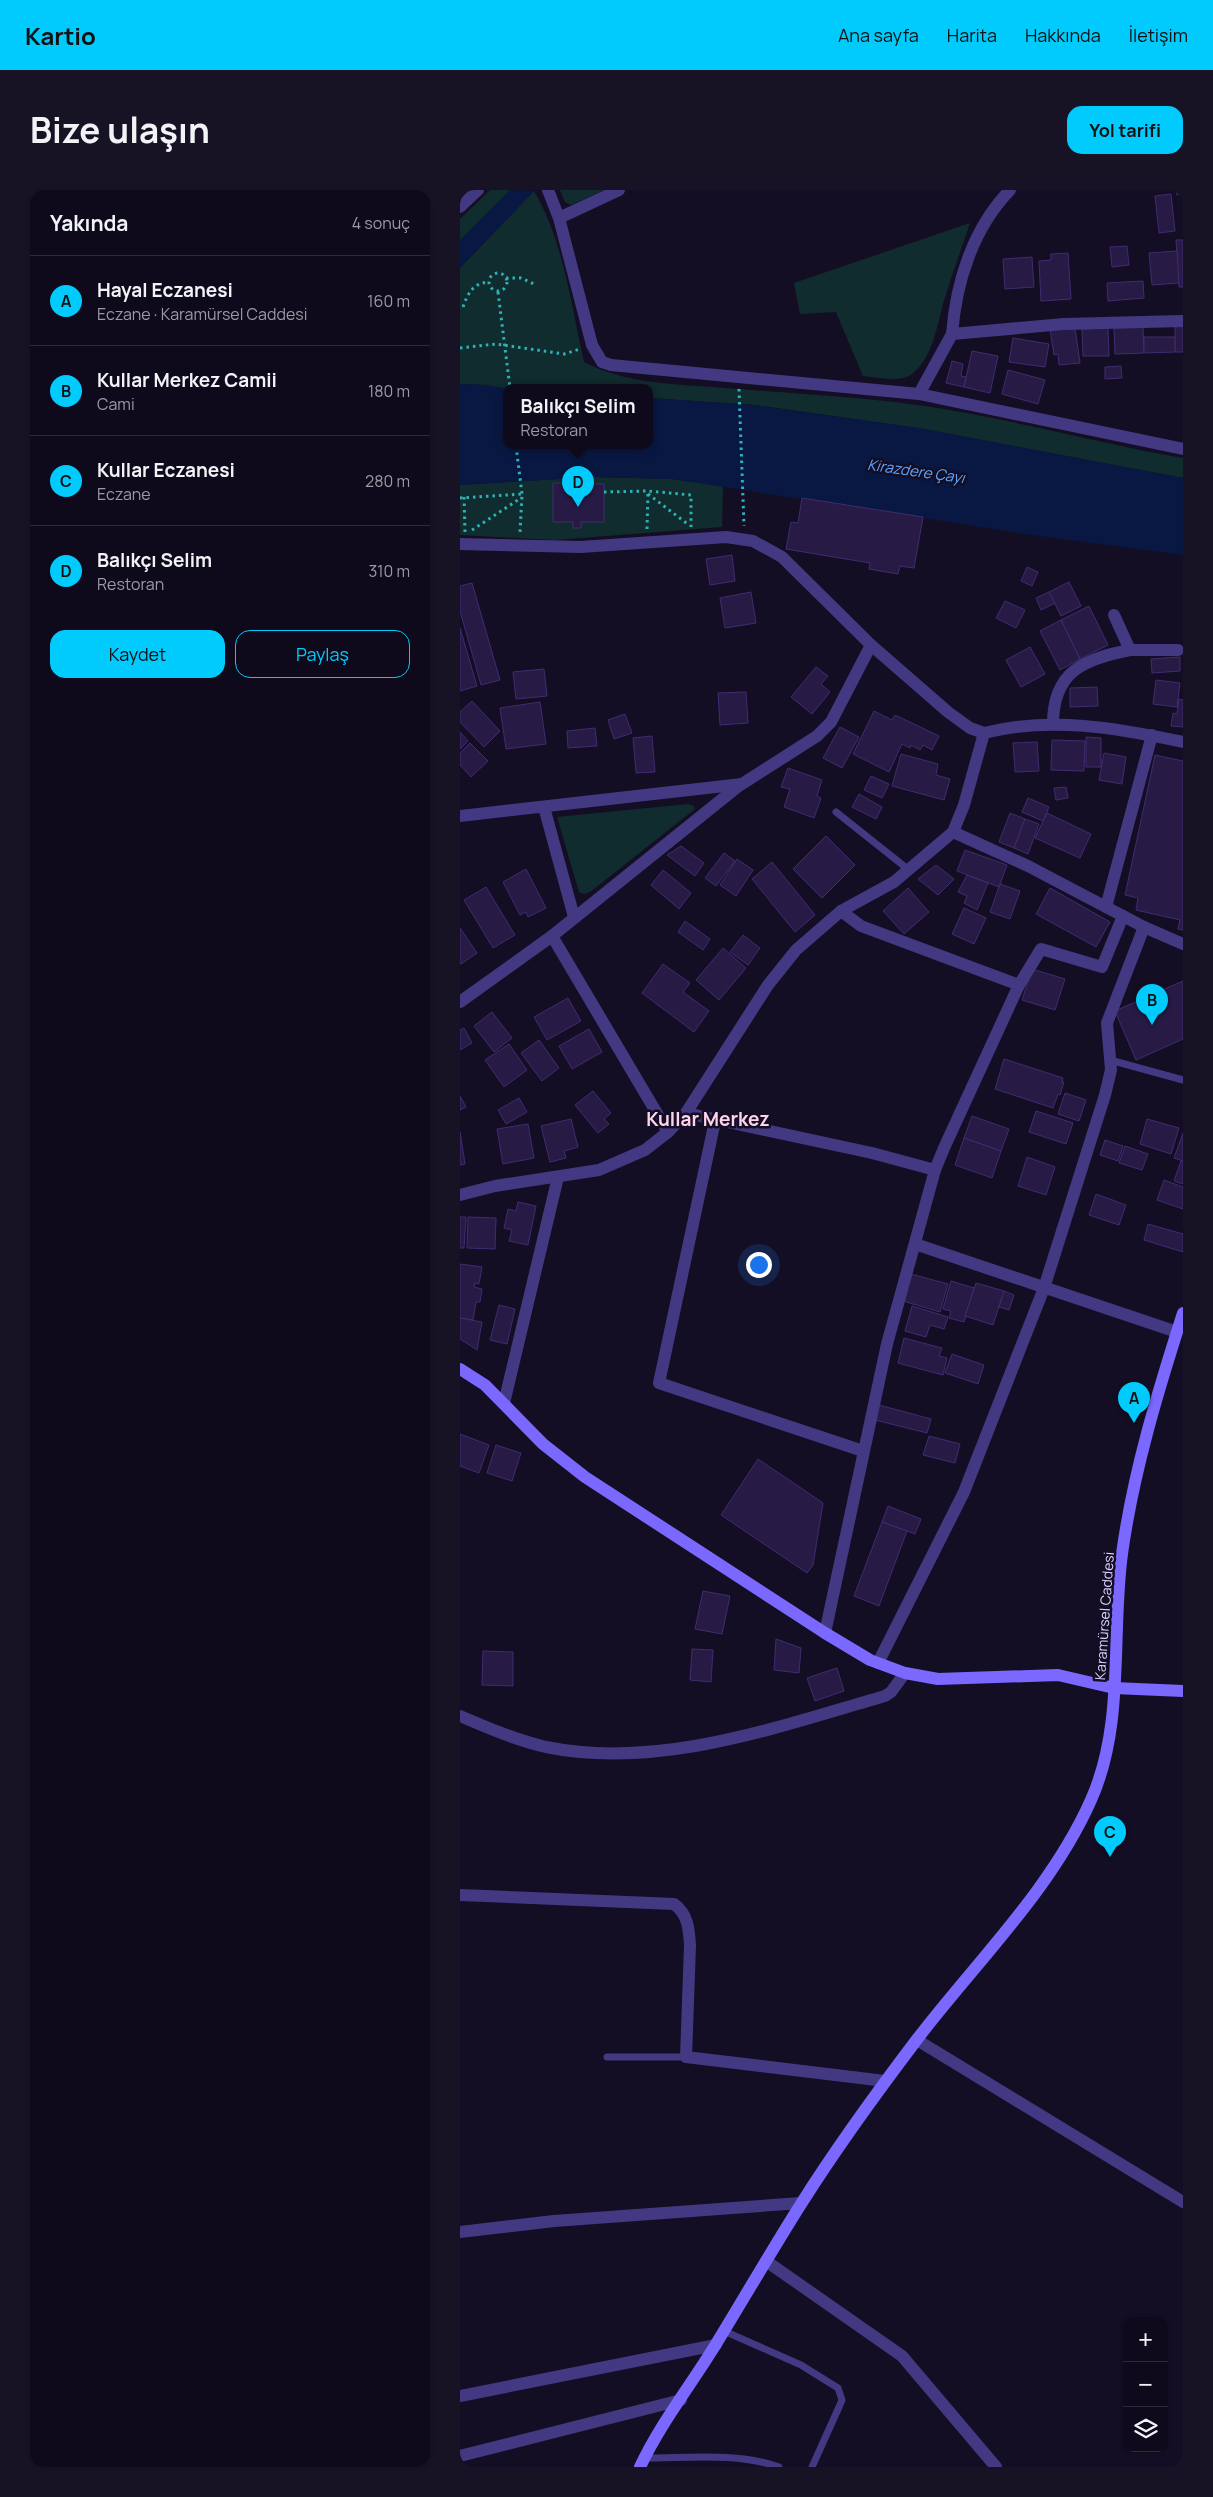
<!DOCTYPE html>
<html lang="tr">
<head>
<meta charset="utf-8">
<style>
  :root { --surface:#0f0a1b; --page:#181324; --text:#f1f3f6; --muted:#9b9aa3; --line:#2f2b3a; --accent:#00cbfc }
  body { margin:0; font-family:Manrope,sans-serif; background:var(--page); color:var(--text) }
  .controls { position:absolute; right:15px; bottom:15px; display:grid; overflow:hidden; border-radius:10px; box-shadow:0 1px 4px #0004 }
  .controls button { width:45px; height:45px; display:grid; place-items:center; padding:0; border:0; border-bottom:1px solid var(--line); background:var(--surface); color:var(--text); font:25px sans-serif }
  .you { position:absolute; left:298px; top:1074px; width:18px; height:18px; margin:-12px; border:4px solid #fff; border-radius:50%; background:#1a73e8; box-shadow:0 0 0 8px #1a73e833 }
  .badge { display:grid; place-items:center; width:32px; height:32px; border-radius:50%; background:var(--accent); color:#111; font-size:16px; font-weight:700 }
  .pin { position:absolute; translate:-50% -41px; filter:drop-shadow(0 1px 2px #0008) }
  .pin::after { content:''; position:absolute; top:26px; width:18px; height:15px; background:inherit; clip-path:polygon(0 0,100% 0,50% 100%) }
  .popup { position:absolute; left:43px; top:194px; width:150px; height:65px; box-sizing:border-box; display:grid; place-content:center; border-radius:10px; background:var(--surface); filter:drop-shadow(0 1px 4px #0005); font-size:16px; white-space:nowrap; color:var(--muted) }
  .popup b { font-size:19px; color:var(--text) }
  .popup::after { content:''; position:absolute; left:50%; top:100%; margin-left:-10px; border:10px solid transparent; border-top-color:var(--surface) }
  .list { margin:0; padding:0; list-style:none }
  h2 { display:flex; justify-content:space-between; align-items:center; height:65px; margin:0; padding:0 20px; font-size:21px }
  h2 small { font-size:16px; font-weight:400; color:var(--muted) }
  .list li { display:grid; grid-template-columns:32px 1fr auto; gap:15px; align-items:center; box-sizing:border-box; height:90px; padding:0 20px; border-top:1px solid var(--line) }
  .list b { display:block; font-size:19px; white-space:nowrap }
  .list p { margin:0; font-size:16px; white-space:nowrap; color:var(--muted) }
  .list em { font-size:16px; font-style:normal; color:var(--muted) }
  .actions { display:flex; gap:10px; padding:15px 20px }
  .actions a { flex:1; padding:11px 0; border:1px solid var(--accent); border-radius:15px; text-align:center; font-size:18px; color:var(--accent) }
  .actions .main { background:var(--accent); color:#111 }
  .icon { flex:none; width:28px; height:28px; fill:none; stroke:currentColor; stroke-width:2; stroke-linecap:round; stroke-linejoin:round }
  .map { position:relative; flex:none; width:723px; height:2277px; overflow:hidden; border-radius:15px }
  header { display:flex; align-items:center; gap:30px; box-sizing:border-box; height:70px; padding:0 25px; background:var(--accent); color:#111 }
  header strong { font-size:24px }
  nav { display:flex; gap:28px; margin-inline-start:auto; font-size:18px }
  .intro { display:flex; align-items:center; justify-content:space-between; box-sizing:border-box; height:120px; padding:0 30px }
  h1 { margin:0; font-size:35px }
  .button { padding:12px 22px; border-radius:15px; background:var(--accent); color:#111; font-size:18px; font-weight:700 }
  main { display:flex; gap:30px; padding:0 30px }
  aside { flex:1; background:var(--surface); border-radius:15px; box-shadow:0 1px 4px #0004 }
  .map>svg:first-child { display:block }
  .green { fill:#112c2e }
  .water { fill:#091842 }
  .building { fill:#271a45; stroke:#402c71 }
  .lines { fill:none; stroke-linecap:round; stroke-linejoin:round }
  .path { stroke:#2db2b7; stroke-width:3; stroke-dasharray:2.5 4; stroke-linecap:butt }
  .lane { stroke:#433983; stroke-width:7 }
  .street { stroke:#433983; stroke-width:12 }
  .secondary { stroke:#7a68ff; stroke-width:12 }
  .labels { text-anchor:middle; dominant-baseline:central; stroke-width:5; stroke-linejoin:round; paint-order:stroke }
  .street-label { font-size:14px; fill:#dbd1ff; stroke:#140e24 }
  .water-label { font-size:15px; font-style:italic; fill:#5fa6ff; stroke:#140e24 }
  .district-label { font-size:19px; font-weight:bold; fill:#ffd3eb; stroke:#140e24 }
</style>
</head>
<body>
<header>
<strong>Kartio</strong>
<nav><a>Ana sayfa</a><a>Harita</a><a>Hakkında</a><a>İletişim</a></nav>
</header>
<div class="intro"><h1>Bize ulaşın</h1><a class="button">Yol tarifi</a></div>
<main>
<aside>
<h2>Yakında<small>4 sonuç</small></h2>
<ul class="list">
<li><span class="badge">A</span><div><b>Hayal Eczanesi</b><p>Eczane · Karamürsel Caddesi</p></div><em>160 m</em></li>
<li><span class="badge">B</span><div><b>Kullar Merkez Camii</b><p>Cami</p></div><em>180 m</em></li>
<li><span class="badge">C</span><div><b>Kullar Eczanesi</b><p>Eczane</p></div><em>280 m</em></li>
<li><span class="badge">D</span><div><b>Balıkçı Selim</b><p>Restoran</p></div><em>310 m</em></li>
</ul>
<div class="actions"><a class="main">Kaydet</a><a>Paylaş</a></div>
</aside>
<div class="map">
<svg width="723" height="2277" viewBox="0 0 723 2277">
  <rect width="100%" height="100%" fill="#140e24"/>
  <!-- green -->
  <g class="green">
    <polygon points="30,0 50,0 0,50 0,29"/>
    <polygon points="100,0 144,0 111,15 105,12"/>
    <path d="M 74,1 C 104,52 111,115 124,172 C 164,193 209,194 253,197 C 313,202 374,205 434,212 C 531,223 626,251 723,268 L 723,288 L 458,238 L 294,215 L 189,208 L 189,198 L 47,199 L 27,195 L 0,194 L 0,78 Z"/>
    <path d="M 510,33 C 501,60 491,87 483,114 C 477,137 472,168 452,184 C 441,193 416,187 403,186 L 376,122 L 340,124 L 334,93 Z"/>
    <polygon points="133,287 212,289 263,296 262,337 95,350 0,345 0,295"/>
    <polygon points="228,614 234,616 235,619 130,702 124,704 119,702 97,627"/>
  </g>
  <!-- water -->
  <g class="water">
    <polygon points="50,0 74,1 0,78 0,50"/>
    <polygon points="0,194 27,195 47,199 47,256 189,256 189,208 293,215 458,238 723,288 723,365 572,345 212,289 133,287 0,295"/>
  </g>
  <!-- building -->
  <g class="building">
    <polygon points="716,0 723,0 723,3 717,5"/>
    <polygon points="711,4 715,41 699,43 695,6"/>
    <polygon points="716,50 723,50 723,97 719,97"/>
    <polygon points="667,56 669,75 652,77 650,57"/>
    <polygon points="717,61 719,93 692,95 689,63"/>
    <polygon points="608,63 611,109 581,111 579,71 591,70 591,64"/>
    <polygon points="572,67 574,97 545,99 543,69"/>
    <polygon points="683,91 684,108 648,111 647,93"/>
    <polygon points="723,136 723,162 715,162 715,137"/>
    <polygon points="683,137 684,163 655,164 654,138"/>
    <polygon points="615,138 620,173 599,175 598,164 594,165 590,139"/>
    <polygon points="648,138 649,166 623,166 622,139"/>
    <polygon points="684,147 715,147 715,162 684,163"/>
    <polygon points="553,148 589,154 585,177 549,172"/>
    <polygon points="512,161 538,166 530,203 504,197"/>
    <polygon points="492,171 503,174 501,186 506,187 504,197 486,193"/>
    <polygon points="661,176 662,188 645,189 645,177"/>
    <polygon points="548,180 585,190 578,214 542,204"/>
    <polygon points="93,293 144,294 144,332 121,332 121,338 113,338 113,332 93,332"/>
    <polygon points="342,308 463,327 454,378 440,376 438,384 409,379 410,373 326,359 331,332 338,333"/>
    <polygon points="272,365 275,391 250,395 246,369"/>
    <polygon points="567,377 578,382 572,396 561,391"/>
    <polygon points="609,392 621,416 601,426 589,402"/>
    <polygon points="12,393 40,490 21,495 0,421 0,396"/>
    <polygon points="291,402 296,433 265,438 260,408"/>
    <polygon points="589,402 595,413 581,420 576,408"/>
    <polygon points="545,411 565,420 556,438 536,428"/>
    <polygon points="629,416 648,455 620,469 601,430"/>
    <polygon points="601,430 620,469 600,480 580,441"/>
    <polygon points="0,438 17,496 0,501"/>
    <polygon points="570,457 585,484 561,497 546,470"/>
    <polygon points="720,467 720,481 692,483 691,469"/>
    <polygon points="356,477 368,486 361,494 370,502 352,524 331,507"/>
    <polygon points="84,479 87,506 56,509 53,482"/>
    <polygon points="696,490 720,493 717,517 693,514"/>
    <polygon points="637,497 638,516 610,517 610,498"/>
    <polygon points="286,502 288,533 260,535 258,503"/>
    <polygon points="719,509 723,510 723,537 711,536 713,523 717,524"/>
    <polygon points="12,511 40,541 24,557 0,532 0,522"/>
    <polygon points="80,512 86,554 46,559 40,518"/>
    <polygon points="414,521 432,530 435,525 479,546 472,560 463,555 460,560 451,555 450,558 442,554 429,582 393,564"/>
    <polygon points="165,524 172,543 154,549 148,530"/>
    <polygon points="380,537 399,547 382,578 363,568"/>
    <polygon points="135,538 137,556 108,558 107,541"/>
    <polygon points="0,542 8,551 0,559"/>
    <polygon points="192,546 195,582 176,583 173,548"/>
    <polygon points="626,547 641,548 641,577 626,577"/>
    <polygon points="592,550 625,551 624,581 591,580"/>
    <polygon points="577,552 579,581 555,582 553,553"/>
    <polygon points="10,553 28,571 11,587 0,575 0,563"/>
    <polygon points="644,563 666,567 662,594 639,590"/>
    <polygon points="441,564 478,574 476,585 490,589 484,610 432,596"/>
    <polygon points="695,565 723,571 723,740 718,739 720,730 676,720 678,708 665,705"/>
    <polygon points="328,578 362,590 357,606 361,608 354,628 324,617 330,599 321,597"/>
    <polygon points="411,586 429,594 422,608 404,600"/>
    <polygon points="606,597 608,608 596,610 594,598"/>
    <polygon points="399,604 422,617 416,629 392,617"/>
    <polygon points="568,608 589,617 583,631 562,622"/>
    <polygon points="550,623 565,629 554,658 539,652"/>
    <polygon points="587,623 631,644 620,668 575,648"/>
    <polygon points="565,629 579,634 568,664 554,658"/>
    <polygon points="366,646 395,675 362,708 333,679"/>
    <polygon points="221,656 244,673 235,686 207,665"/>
    <polygon points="505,660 547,675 539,697 497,681"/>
    <polygon points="264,663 275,671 256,696 245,688"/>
    <polygon points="277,669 293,680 276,706 260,695"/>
    <polygon points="312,672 355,725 335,742 292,689"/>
    <polygon points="476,675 494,689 478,705 458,689"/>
    <polygon points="66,679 86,718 68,727 66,722 60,725 43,692"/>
    <polygon points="203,680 231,703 219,719 191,695"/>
    <polygon points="507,685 528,693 517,720 504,713 507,706 498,702"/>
    <polygon points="540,694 560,701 550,729 530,722"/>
    <polygon points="26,697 55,745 33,758 4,710"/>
    <polygon points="448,698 469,722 444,744 423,721"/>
    <polygon points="590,698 650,732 636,757 576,724"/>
    <polygon points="504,718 526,728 514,754 492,744"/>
    <polygon points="225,731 250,749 243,760 218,742"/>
    <polygon points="0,738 17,763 1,774 0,773"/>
    <polygon points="283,745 300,758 288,775 270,762"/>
    <polygon points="263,758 286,778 259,810 236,790"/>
    <polygon points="203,774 230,793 223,802 249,821 234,842 182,803"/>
    <polygon points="572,779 605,789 595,820 562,810"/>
    <polygon points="723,791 723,849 676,870 655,821"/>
    <polygon points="108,808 121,831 87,850 74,827"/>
    <polygon points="32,822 52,848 34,862 14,836"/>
    <polygon points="4,838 12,853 0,860 0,840"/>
    <polygon points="129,839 142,862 112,879 99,856"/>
    <polygon points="79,850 99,878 82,891 61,863"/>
    <polygon points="49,854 67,880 44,897 25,870"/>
    <polygon points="544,869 603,888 602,892 604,892 600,905 598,904 593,918 535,899"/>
    <polygon points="133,901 151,923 144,929 149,934 138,943 115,915"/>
    <polygon points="605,903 626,910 619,931 598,924"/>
    <polygon points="0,906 6,917 0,920"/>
    <polygon points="59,908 67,922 46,934 38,920"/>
    <polygon points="576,921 613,933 606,954 569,942"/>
    <polygon points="512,926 549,939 541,961 504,948"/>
    <polygon points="111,929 118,957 104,961 106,968 90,972 81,936"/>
    <polygon points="687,929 719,938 711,964 680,954"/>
    <polygon points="68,934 74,968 43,974 37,939"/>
    <polygon points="0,942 5,974 0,975"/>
    <polygon points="723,943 723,971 714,968"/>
    <polygon points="504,948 541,961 532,988 495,975"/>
    <polygon points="645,950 663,956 658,971 640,965"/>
    <polygon points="665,956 688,964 682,980 659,973"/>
    <polygon points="567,967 595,977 586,1005 558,996"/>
    <polygon points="721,971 723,971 723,994 714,991"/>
    <polygon points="704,990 723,997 723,1019 697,1010"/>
    <polygon points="636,1004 666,1015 659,1035 629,1025"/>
    <polygon points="58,1012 76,1016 68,1055 49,1051 52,1040 44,1038 48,1019 56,1021"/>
    <polygon points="0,1027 6,1027 4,1058 0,1058"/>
    <polygon points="8,1027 36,1028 35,1059 7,1058"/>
    <polygon points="688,1034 723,1044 723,1062 684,1050"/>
    <polygon points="0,1074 22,1077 19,1094 15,1093 14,1097 22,1099 20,1112 16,1112 13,1130 0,1128"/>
    <polygon points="451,1084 488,1094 480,1122 443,1111"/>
    <polygon points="491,1091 514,1098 504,1132 489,1128 491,1121 483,1119"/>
    <polygon points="516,1093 544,1101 533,1135 505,1126"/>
    <polygon points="544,1101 554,1105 549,1120 539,1117"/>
    <polygon points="39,1115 55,1119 47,1154 30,1150"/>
    <polygon points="452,1116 488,1127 484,1139 470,1135 466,1147 445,1141"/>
    <polygon points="0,1128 22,1132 17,1160 0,1149"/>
    <polygon points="444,1148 482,1158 479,1166 487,1168 483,1185 438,1173"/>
    <polygon points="492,1164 524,1175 518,1194 485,1183"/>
    <polygon points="419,1215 471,1229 467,1243 415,1230"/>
    <polygon points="0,1244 29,1255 19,1283 0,1276"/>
    <polygon points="469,1246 500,1254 495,1273 463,1265"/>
    <polygon points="36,1255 61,1263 52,1291 27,1283"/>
    <polygon points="298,1269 363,1313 353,1375 347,1383 261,1325"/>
    <polygon points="428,1316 461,1329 455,1344 422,1332"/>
    <polygon points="422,1332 447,1341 419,1416 394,1406"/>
    <polygon points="243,1401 270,1406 262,1444 235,1439"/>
    <polygon points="316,1449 341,1458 339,1483 314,1480"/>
    <polygon points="232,1459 253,1460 251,1492 230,1490"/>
    <polygon points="23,1461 53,1462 53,1496 22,1495"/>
    <polygon points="377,1478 384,1501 355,1511 347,1488"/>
  </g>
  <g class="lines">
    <!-- path -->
    <g class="path">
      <circle cx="38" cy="92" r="9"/>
      <polyline points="46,88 61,88 76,95"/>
      <polyline points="38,102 50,198"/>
      <path d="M 3,117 C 8,103 13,93 29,92"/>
      <polyline points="0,158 36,154 104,164 120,159"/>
      <polyline points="279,199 284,336"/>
      <polyline points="56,256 62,304"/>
      <polyline points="144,302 188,301 231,305 231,337"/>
      <polyline points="188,304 229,335"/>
      <polyline points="4,307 5,342"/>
      <polyline points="0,308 62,304 60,342"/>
      <polyline points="187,339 188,303"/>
      <polyline points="12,340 61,308"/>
    </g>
    <!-- lane -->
    <g class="lane">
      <polyline points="376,622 449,680"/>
      <polyline points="650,870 723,890"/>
      <polyline points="147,1867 226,1867"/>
      <polyline points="264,2141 341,2175 378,2198 382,2210 379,2217 352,2277"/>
      <path d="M 184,2268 C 228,2268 277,2262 319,2277"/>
    </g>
    <!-- street -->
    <g class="street">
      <polyline points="88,0 99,28 132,155 142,172 151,175 459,204 492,144 604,134 723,131"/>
      <polyline points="0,17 18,0"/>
      <polyline points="99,28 159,0"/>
      <path d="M 492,144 C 496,92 513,38 550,0"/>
      <polyline points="459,204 723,259"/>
      <polyline points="0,354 121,357 266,347 293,351 322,367 411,455 488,522 510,538 524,543"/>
      <polyline points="670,460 718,460"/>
      <path d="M 593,534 C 593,482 623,469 670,460 L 654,425"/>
      <polyline points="84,617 114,727"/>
      <polyline points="0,626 282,594 357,546 371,532 411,455"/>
      <polyline points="493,642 568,676 684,737 723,754"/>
      <polyline points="646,717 692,545"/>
      <polyline points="381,721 401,736 559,795"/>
      <polyline points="92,746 281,594"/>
      <polyline points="0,812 92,746 208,942"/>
      <polyline points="226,923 412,963 475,980"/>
      <polyline points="255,931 199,1193 403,1261"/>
      <path d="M 0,1005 L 35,996 L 139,980 L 185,960 L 208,942 L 226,923 L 308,795 L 336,760 L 381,721 L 434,692 L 493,642 L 504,615 L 524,543 C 591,526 657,538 723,552"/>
      <polyline points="455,1054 717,1142"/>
      <polyline points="44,1213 98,987"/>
      <polyline points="365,1443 427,1154 475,980 484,958 559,795 581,759 642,777 663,726"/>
      <polyline points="418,1473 504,1302 584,1098 645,905 651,880 647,833 684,737"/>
      <path d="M 0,1526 C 28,1538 56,1550 86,1557 C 199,1580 317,1537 425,1506 L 431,1502 L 445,1483"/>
      <path d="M 0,1705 L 214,1714 C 228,1724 229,1739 230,1755 L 226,1867 L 425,1891"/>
      <polyline points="457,1850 723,2012"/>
      <polyline points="0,2042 94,2031 341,2013"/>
      <polyline points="306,2071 442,2166 536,2277"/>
      <polyline points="0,2206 256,2155"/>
      <polyline points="0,2266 221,2210"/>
    </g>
    <!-- secondary -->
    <g class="secondary">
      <polyline points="0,1179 25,1195 83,1254 125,1287 365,1443 410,1470 445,1483 478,1489 598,1485 654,1498 723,1501"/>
      <path d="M 180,2277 C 200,2234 231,2195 256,2154 C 284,2108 312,2060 341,2014 C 377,1957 417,1902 458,1848 C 517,1771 591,1700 631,1610 C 665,1534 651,1446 662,1364 C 673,1283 698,1201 723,1123"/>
    </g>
  </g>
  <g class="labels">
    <!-- street labels -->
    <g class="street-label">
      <text transform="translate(644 1426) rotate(-86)">Karamürsel Caddesi</text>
    </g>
    <!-- water labels -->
    <g class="water-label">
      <text transform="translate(456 281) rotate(8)">Kirazdere Çayı</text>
    </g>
    <!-- district labels -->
    <g class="district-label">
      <text x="248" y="929">Kullar Merkez</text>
    </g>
  </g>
</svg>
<div class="controls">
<button>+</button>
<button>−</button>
<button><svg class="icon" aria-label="layers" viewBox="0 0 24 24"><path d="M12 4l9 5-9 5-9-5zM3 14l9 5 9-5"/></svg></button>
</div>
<div class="you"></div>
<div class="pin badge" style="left:674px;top:1233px">A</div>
<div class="pin badge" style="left:692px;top:835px">B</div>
<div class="pin badge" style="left:650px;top:1667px">C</div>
<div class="pin badge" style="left:118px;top:317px">D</div>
<div class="popup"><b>Balıkçı Selim</b>Restoran</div>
</div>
</main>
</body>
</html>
